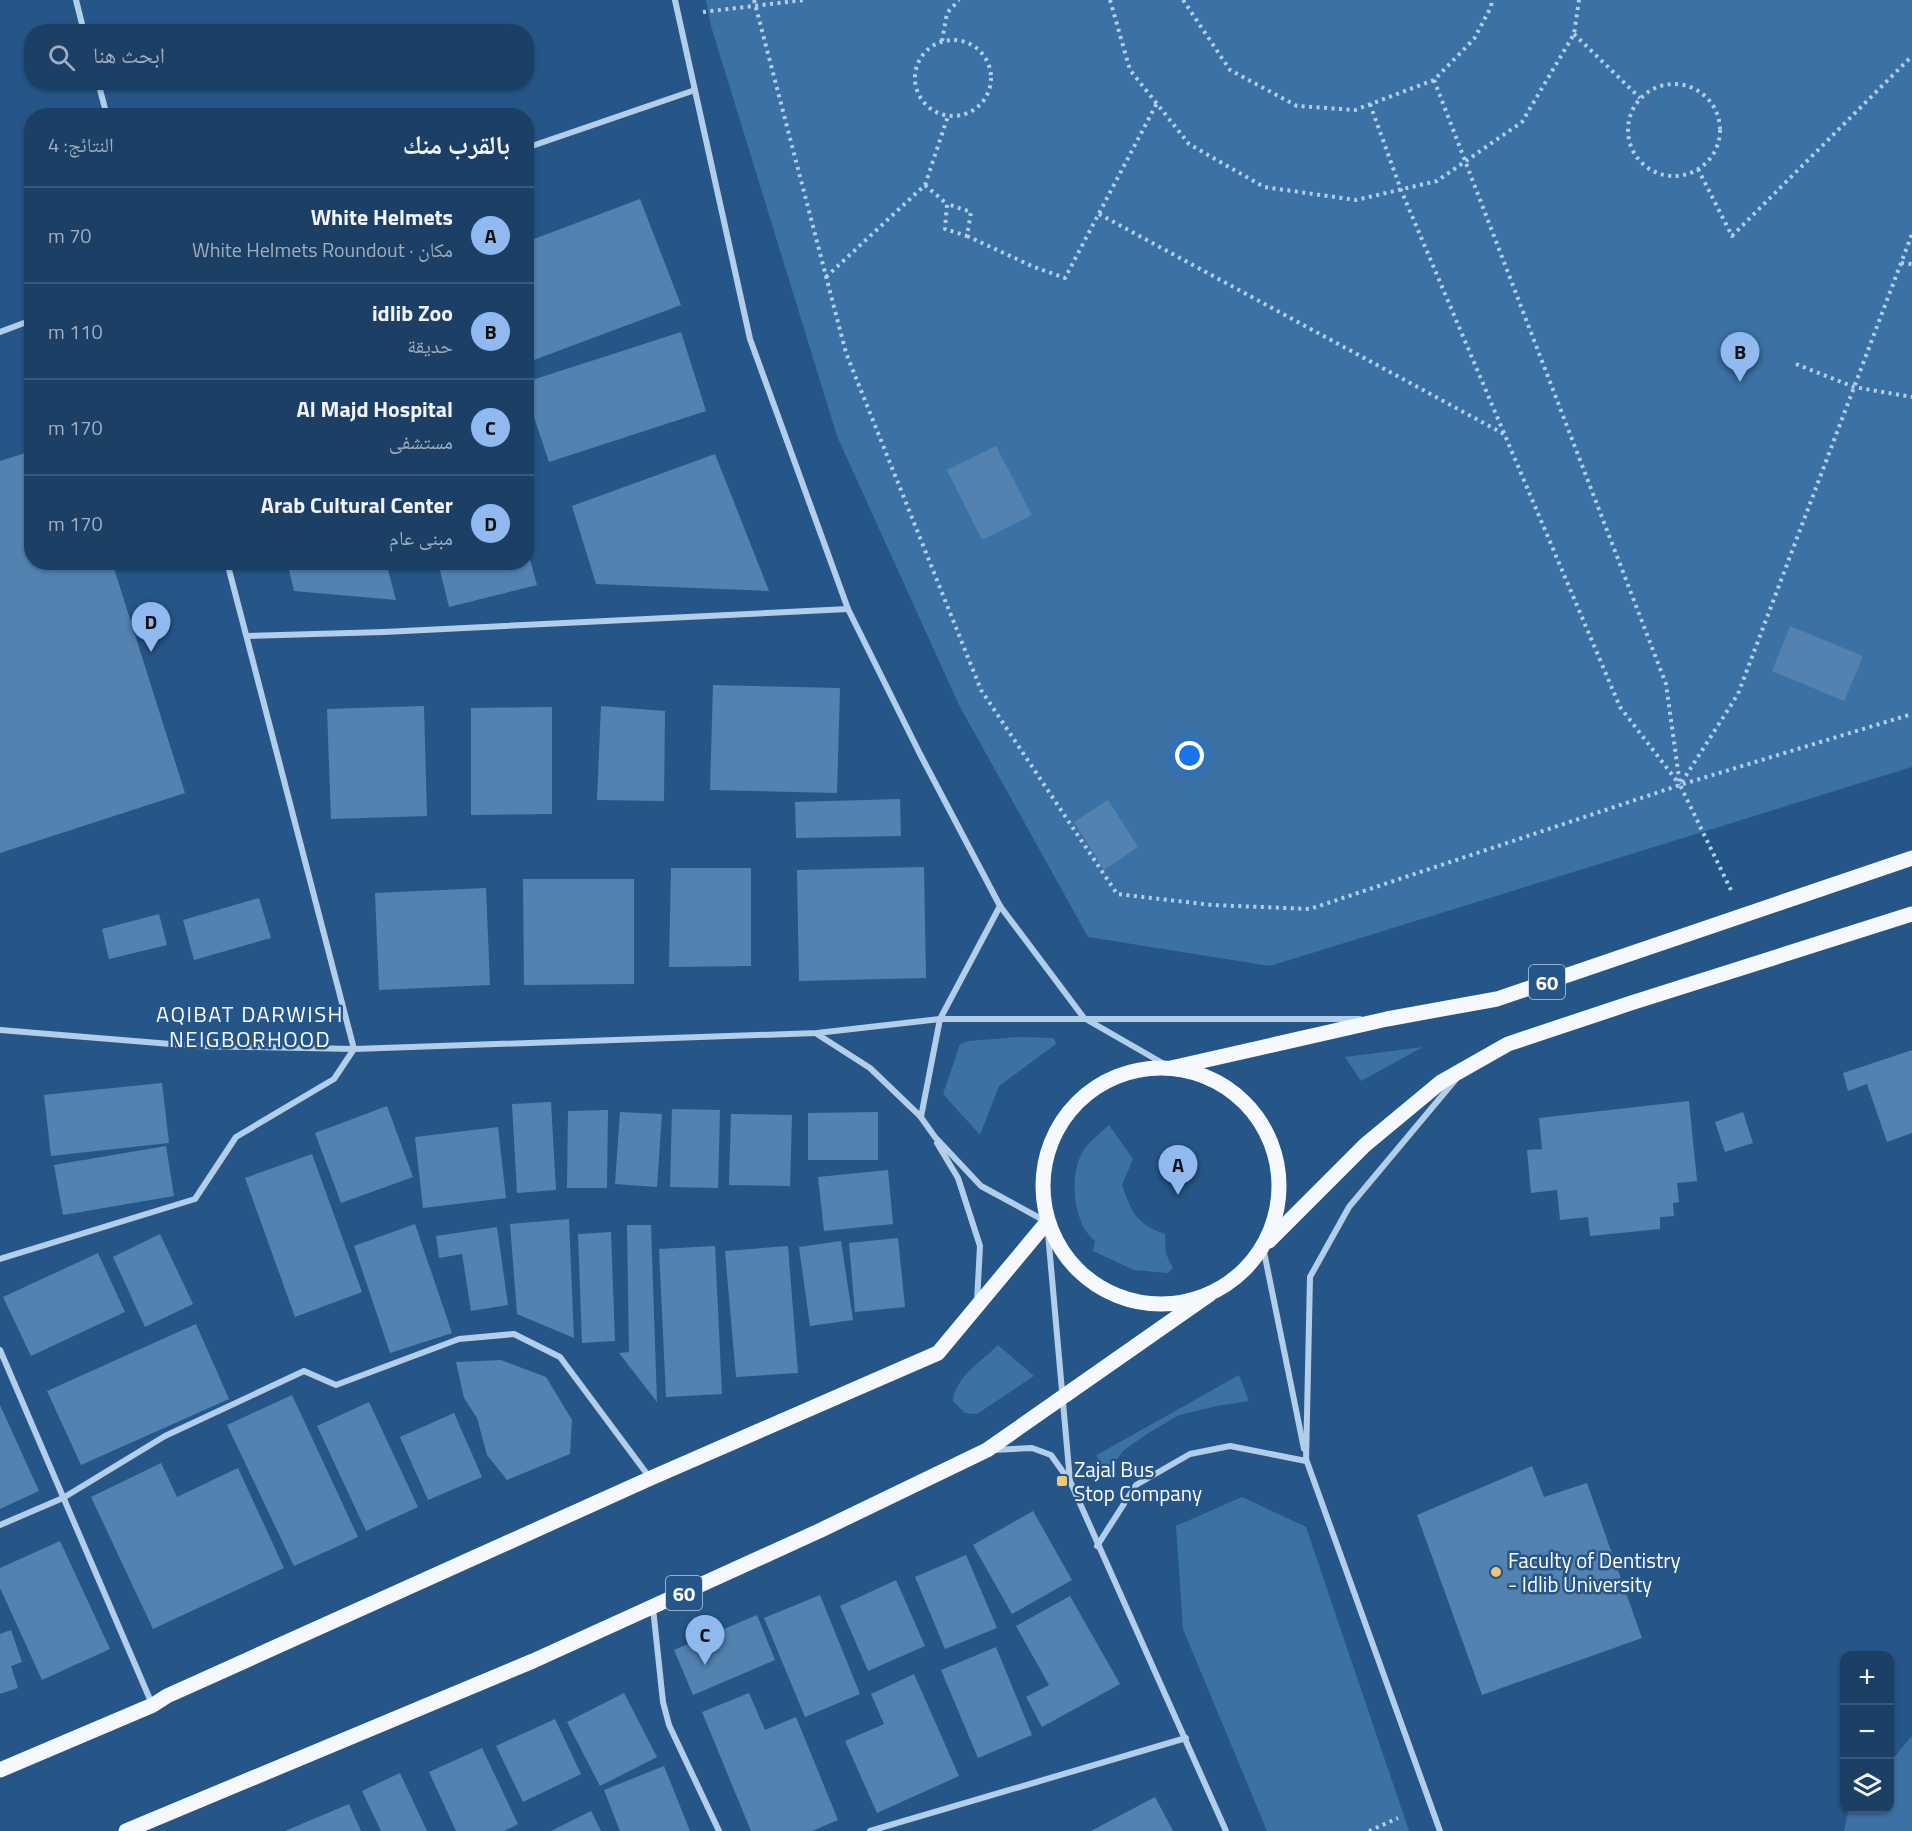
<!DOCTYPE html>
<html lang="ar">
<head>
<meta charset="utf-8">
<style>
  :root { --surface:#1c4065; --page:#294b6e; --text:#f1f3f6; --muted:#a0afbf; --line:#3a5979; --accent:#90b9f0 }
  body { margin:0; font-family:"Titillium Web","Noto Naskh Arabic",sans-serif; background:var(--page); color:var(--text); direction:rtl }
  .controls { position:absolute; right:18px; bottom:18px; display:grid; overflow:hidden; border-radius:12px; box-shadow:0 2px 4px #0004 }
  .controls button { width:54px; height:54px; display:grid; place-items:center; padding:0; border:0; border-bottom:2px solid var(--line); background:var(--surface); color:var(--text); font:30px sans-serif }
  .you { position:absolute; left:1190px; top:756px; width:21px; height:21px; margin:-15px; border:4px solid #fff; border-radius:50%; background:#1a73e8; box-shadow:0 0 0 9px #1a73e833 }
  .badge { display:grid; place-items:center; width:39px; height:39px; border-radius:50%; background:var(--accent); color:#111; font-size:20px; font-weight:700 }
  .pin { position:absolute; translate:-50% -50px; filter:drop-shadow(0 2px 3px #0008) }
  .pin::after { content:''; position:absolute; top:32px; width:21px; height:18px; background:inherit; clip-path:polygon(0 0,100% 0,50% 100%) }
  .list { margin:0; padding:0; list-style:none }
  h2 { display:flex; justify-content:space-between; align-items:center; height:78px; margin:0; padding:0 24px; font-size:26px }
  h2 small { font-size:20px; font-weight:400; color:var(--muted) }
  .list li { display:grid; grid-template-columns:39px 1fr auto; gap:18px; align-items:center; box-sizing:border-box; height:96px; padding:0 24px; border-top:2px solid var(--line) }
  .list b { display:block; font-size:22px; white-space:nowrap }
  .list p { margin:0; font-size:20px; white-space:nowrap; color:var(--muted) }
  .list em { font-size:20px; font-style:normal; color:var(--muted) }
  .icon { flex:none; width:33px; height:33px; fill:none; stroke:currentColor; stroke-width:2; stroke-linecap:round; stroke-linejoin:round }
  .map { position:relative; flex:none; width:1912px; height:1831px; overflow:hidden; direction:ltr }
  .search { position:absolute; background:var(--surface); box-shadow:0 2px 4px #0004; left:24px; top:24px; width:510px; height:66px; display:flex; align-items:center; gap:15px; box-sizing:border-box; padding:0 21px; border-radius:24px; color:var(--muted); font-size:22px }
  .panel { position:absolute; background:var(--surface); box-shadow:0 2px 4px #0004; left:24px; top:108px; width:510px; height:462px; border-radius:24px; direction:rtl }
  .map>svg:first-child { display:block }
  .green { fill:#3b71a4 }
  .building { fill:#5382b1 }
  .lines { fill:none; stroke-linecap:round; stroke-linejoin:round }
  .path { stroke:#b2cee9; stroke-width:4; stroke-dasharray:3 4.5; stroke-linecap:butt }
  .minor { stroke:#b2cee9; stroke-width:6 }
  .primary { stroke:#f5f9fe; stroke-width:15 }
  .poi-dot { fill:#f1c777; stroke:#265687; stroke-width:2 }
  .labels { text-anchor:middle; dominant-baseline:central; stroke-width:5; stroke-linejoin:round; paint-order:stroke }
  .shield { fill:#265687; stroke:#beccdb; stroke-width:1.5 }
  .shield-label { font-size:20px; font-weight:bold; fill:#fff }
  .poi-label { font-size:21px; fill:#fff; stroke:#265687; text-anchor:start }
  .neighbourhood-label { font-size:22px; letter-spacing:1.5px; fill:#fff; stroke:#265687 }
</style>
</head>
<body>
<div class="map">
<svg width="1912" height="1831" viewBox="0 0 1912 1831">
  <rect width="100%" height="100%" fill="#265687"/>
  <!-- green -->
  <g class="green">
    <polygon points="706,0 1912,0 1912,767 1270,966 1088,937 959,705 837,436 711,26"/>
    <polygon points="1018,1037 1054,1038 1056,1044 999,1086 980,1135 943,1094 960,1044 969,1041"/>
    <polygon points="1423,1047 1361,1081 1345,1057"/>
    <path d="M 1109,1125 L 1133,1159 L 1122,1185 C 1132,1213 1136,1224 1165,1234 L 1166,1254 L 1173,1268 L 1168,1273 L 1134,1270 L 1093,1251 L 1095,1241 C 1073,1224 1069,1176 1082,1153 C 1087,1143 1101,1133 1109,1125 Z"/>
    <path d="M 998,1345 L 1034,1376 L 977,1414 L 965,1413 L 953,1401 C 955,1377 982,1361 998,1345 Z"/>
    <polygon points="1239,1375 1249,1401 1217,1406 1179,1415 1150,1432 1124,1450 1102,1477 1097,1455"/>
    <polygon points="1242,1497 1306,1527 1409,1831 1267,1831 1183,1629 1176,1526"/>
    <polygon points="1912,1736 1912,1831 1844,1831 1848,1812 1851,1809 1890,1808 1890,1762"/>
  </g>
  <!-- building -->
  <g class="building">
    <polygon points="640,199 681,305 526,363 526,242"/>
    <polygon points="681,332 706,411 549,462 526,393 526,382"/>
    <polygon points="996,446 1032,515 982,540 947,470"/>
    <polygon points="32,451 32,562 112,562 185,793 0,853 0,461"/>
    <polygon points="715,454 769,591 596,584 572,506"/>
    <polygon points="526,545 537,585 449,607 438,562 526,562"/>
    <polygon points="287,562 386,562 396,600 294,591"/>
    <polygon points="1790,626 1863,656 1844,701 1772,671"/>
    <polygon points="713,685 840,688 837,793 710,790"/>
    <polygon points="424,706 427,816 331,819 327,709"/>
    <polygon points="601,706 665,711 664,801 597,800"/>
    <polygon points="552,707 552,814 471,815 471,708"/>
    <polygon points="900,799 901,836 796,838 795,802"/>
    <polygon points="1108,800 1138,847 1104,870 1074,822"/>
    <polygon points="924,867 926,978 799,981 797,870"/>
    <polygon points="671,868 751,868 751,966 669,967"/>
    <polygon points="523,879 634,879 634,984 524,985"/>
    <polygon points="486,888 490,985 379,990 375,893"/>
    <polygon points="259,898 271,938 194,960 183,920"/>
    <polygon points="159,914 167,945 109,959 102,929"/>
    <polygon points="1912,1050 1912,1133 1887,1142 1867,1084 1848,1091 1843,1073"/>
    <polygon points="162,1083 169,1143 51,1156 44,1095"/>
    <polygon points="1689,1101 1697,1181 1677,1183 1679,1202 1673,1203 1674,1216 1660,1217 1660,1229 1590,1236 1588,1217 1560,1220 1557,1190 1531,1193 1527,1150 1542,1149 1539,1118"/>
    <polygon points="551,1102 556,1190 517,1193 512,1104"/>
    <polygon points="387,1106 413,1177 341,1203 315,1133"/>
    <polygon points="672,1109 720,1110 718,1188 670,1187"/>
    <polygon points="608,1110 607,1188 567,1188 568,1111"/>
    <polygon points="620,1112 662,1114 657,1187 615,1184"/>
    <polygon points="878,1112 878,1160 808,1160 808,1113"/>
    <polygon points="1743,1112 1753,1143 1725,1152 1715,1122"/>
    <polygon points="731,1114 792,1115 790,1186 729,1185"/>
    <polygon points="498,1127 506,1198 423,1208 415,1137"/>
    <polygon points="166,1146 174,1196 63,1215 54,1165"/>
    <polygon points="312,1154 362,1292 295,1317 245,1178"/>
    <polygon points="888,1170 893,1224 824,1231 818,1177"/>
    <polygon points="569,1219 574,1338 517,1314 510,1224"/>
    <polygon points="415,1224 452,1333 390,1353 354,1246"/>
    <polygon points="627,1225 651,1225 657,1402 619,1353 629,1352"/>
    <polygon points="497,1227 508,1305 471,1311 462,1254 439,1258 436,1236"/>
    <polygon points="611,1232 615,1341 582,1343 578,1234"/>
    <polygon points="160,1234 193,1304 145,1327 113,1257"/>
    <polygon points="898,1238 905,1307 855,1312 849,1243"/>
    <polygon points="841,1241 853,1320 810,1326 799,1247"/>
    <polygon points="715,1246 722,1394 666,1397 659,1249"/>
    <polygon points="788,1246 798,1373 736,1377 725,1251"/>
    <polygon points="98,1253 125,1312 31,1356 3,1297"/>
    <polygon points="196,1324 229,1399 81,1465 47,1391"/>
    <polygon points="501,1360 546,1377 572,1420 570,1454 507,1480 487,1455 477,1418 464,1398 456,1362"/>
    <polygon points="292,1395 358,1537 294,1566 227,1425"/>
    <polygon points="369,1402 418,1507 366,1531 317,1426"/>
    <polygon points="0,1405 39,1491 0,1509"/>
    <polygon points="454,1413 482,1477 428,1500 400,1437"/>
    <polygon points="161,1463 177,1497 238,1468 284,1568 153,1629 91,1497"/>
    <polygon points="1532,1466 1544,1497 1587,1483 1642,1638 1482,1695 1417,1515"/>
    <polygon points="1033,1511 1072,1580 1012,1614 973,1545"/>
    <polygon points="60,1541 110,1649 42,1680 0,1588 0,1568"/>
    <polygon points="966,1555 997,1628 945,1649 915,1577"/>
    <polygon points="896,1580 925,1646 868,1671 840,1606"/>
    <polygon points="820,1595 860,1694 805,1717 764,1618"/>
    <polygon points="1070,1596 1120,1684 1042,1727 1026,1697 1049,1685 1016,1626"/>
    <polygon points="757,1615 775,1660 693,1695 674,1650"/>
    <polygon points="11,1630 22,1662 11,1666 18,1688 0,1694 0,1634"/>
    <polygon points="996,1647 1032,1735 978,1758 941,1670"/>
    <polygon points="914,1674 959,1776 877,1813 845,1741 884,1724 871,1694"/>
    <polygon points="624,1693 657,1757 600,1786 567,1722"/>
    <polygon points="749,1693 765,1730 796,1717 838,1820 812,1831 751,1831 702,1712"/>
    <polygon points="555,1719 581,1774 523,1802 496,1746"/>
    <polygon points="482,1748 518,1824 504,1831 456,1831 429,1772"/>
    <polygon points="664,1766 690,1831 620,1831 604,1790"/>
    <polygon points="400,1773 427,1831 381,1831 362,1791"/>
    <polygon points="1155,1797 1173,1831 1091,1831"/>
    <polygon points="349,1804 361,1831 285,1831"/>
    <polygon points="591,1811 601,1831 551,1831"/>
  </g>
  <g class="lines">
    <!-- path -->
    <g class="path">
      <polyline points="754,0 846,353 981,690 1117,894 1212,905 1310,909 1680,785 1912,714"/>
      <polyline points="1110,0 1130,70 1189,144 1264,187 1356,200 1437,181 1522,122 1574,34 1579,0"/>
      <polyline points="1183,0 1230,70 1297,106 1355,110 1434,80 1474,39 1491,7 1492,0"/>
      <polyline points="703,12 804,0"/>
      <polyline points="1574,34 1640,98"/>
      <circle cx="953" cy="78" r="38"/>
      <polyline points="942,41 947,13 959,0"/>
      <polyline points="1434,80 1666,684 1680,785"/>
      <circle cx="1674" cy="130" r="46"/>
      <polyline points="1370,104 1401,190 1620,707 1680,785"/>
      <polyline points="1698,169 1732,236 1912,56"/>
      <polyline points="925,185 947,204 945,229 967,236 971,212 947,204"/>
      <polyline points="1099,214 1504,434"/>
      <polyline points="967,236 1034,267 1065,278 1157,103"/>
      <polyline points="1901,263 1912,264"/>
      <polyline points="826,277 925,185 948,116"/>
      <polyline points="1796,364 1854,387 1912,397"/>
      <polyline points="1731,890 1680,785 1738,694 1912,234"/>
      <polyline points="1369,1831 1398,1818"/>
    </g>
    <!-- minor -->
    <g class="minor">
      <polyline points="76,0 84,32"/>
      <polyline points="675,0 750,339 848,609 920,754 1000,906 1084,1018 1171,1068"/>
      <polyline points="98,82 107,116"/>
      <polyline points="526,148 695,90"/>
      <polyline points="0,332 32,320"/>
      <polyline points="247,636 384,632 848,609"/>
      <polyline points="0,1030 195,1046 354,1049 817,1033 940,1019 1360,1019"/>
      <polyline points="817,1034 870,1068 920,1116 935,1137 981,1186 1047,1222 1070,1481 1226,1831"/>
      <polyline points="921,1117 940,1019 1000,906"/>
      <polyline points="937,1143 958,1178 980,1246 977,1301"/>
      <polyline points="1263,1247 1304,1449"/>
      <polyline points="0,1259 195,1199 236,1137 334,1079 354,1049 227,562"/>
      <polyline points="0,1350 152,1704"/>
      <polyline points="993,1450 1032,1448 1051,1455 1068,1479"/>
      <polyline points="1306,1459 1440,1831"/>
      <polyline points="0,1525 63,1498 165,1436 304,1371 336,1385 459,1339 514,1334 560,1357 650,1478"/>
      <polyline points="1097,1546 1136,1485 1190,1454 1230,1446 1306,1461 1310,1277 1349,1207 1456,1079"/>
      <polyline points="653,1608 663,1702 669,1725 719,1831"/>
      <polyline points="870,1831 1186,1738"/>
    </g>
    <!-- primary -->
    <g class="primary">
      <circle cx="1161" cy="1186" r="118"/>
      <polyline points="1171,1068 1387,1019 1497,999 1912,858"/>
      <polyline points="1269,1241 1365,1145 1441,1082 1508,1044 1631,1003 1912,914"/>
      <polyline points="0,1770 153,1705 167,1696 651,1478 938,1353 1047,1222"/>
      <polyline points="126,1831 533,1661 819,1531 987,1450 1210,1294"/>
    </g>
  </g>
  <!-- markers -->
  <g class="poi-dot">
    <rect x="1056" y="1475" width="12" height="12" rx="3"/>
    <circle cx="1496" cy="1572" r="6"/>
  </g>
  <g class="labels">
    <!-- shield labels -->
    <g class="shield">
      <rect x="1529" y="965" width="36" height="34" rx="4.5"/>
      <rect x="666" y="1576" width="36" height="34" rx="4.5"/>
    </g>
    <g class="shield-label">
      <text x="1547" y="982">60</text>
      <text x="684" y="1593">60</text>
    </g>
    <!-- poi labels -->
    <g class="poi-label">
      <text x="1074" y="1469">Zajal Bus<tspan x="1074" dy="24">Stop Company</tspan></text>
      <text x="1508" y="1560">Faculty of Dentistry<tspan x="1508" dy="24">- Idlib University</tspan></text>
    </g>
    <!-- neighbourhood labels -->
    <g class="neighbourhood-label">
      <text x="250" y="1014">AQIBAT DARWISH<tspan x="250" dy="25">NEIGBORHOOD</tspan></text>
    </g>
  </g>
</svg>
<div class="controls">
<button>+</button>
<button>−</button>
<button><svg class="icon" aria-label="layers" viewBox="0 0 24 24"><path d="M12 4l9 5-9 5-9-5zM3 14l9 5 9-5"/></svg></button>
</div>
<div class="you"></div>
<div class="pin badge" style="left:1178px;top:1195px">A</div>
<div class="pin badge" style="left:1740px;top:382px">B</div>
<div class="pin badge" style="left:705px;top:1665px">C</div>
<div class="pin badge" style="left:151px;top:652px">D</div>
<div class="search"><svg class="icon" aria-label="search" viewBox="0 0 24 24"><circle cx="10" cy="10" r="6"/><path d="M15 15l6 6"/></svg>ابحث هنا</div>
<section class="panel">
<h2>بالقرب منك<small>النتائج: 4</small></h2>
<ul class="list">
<li><span class="badge">A</span><div><b>White Helmets</b><p>مكان · White Helmets Roundout</p></div><em>70 m</em></li>
<li><span class="badge">B</span><div><b>idlib Zoo</b><p>حديقة</p></div><em>110 m</em></li>
<li><span class="badge">C</span><div><b>Al Majd Hospital</b><p>مستشفى</p></div><em>170 m</em></li>
<li><span class="badge">D</span><div><b>Arab Cultural Center</b><p>مبنى عام</p></div><em>170 m</em></li>
</ul>
</section>
</div>
</body>
</html>
